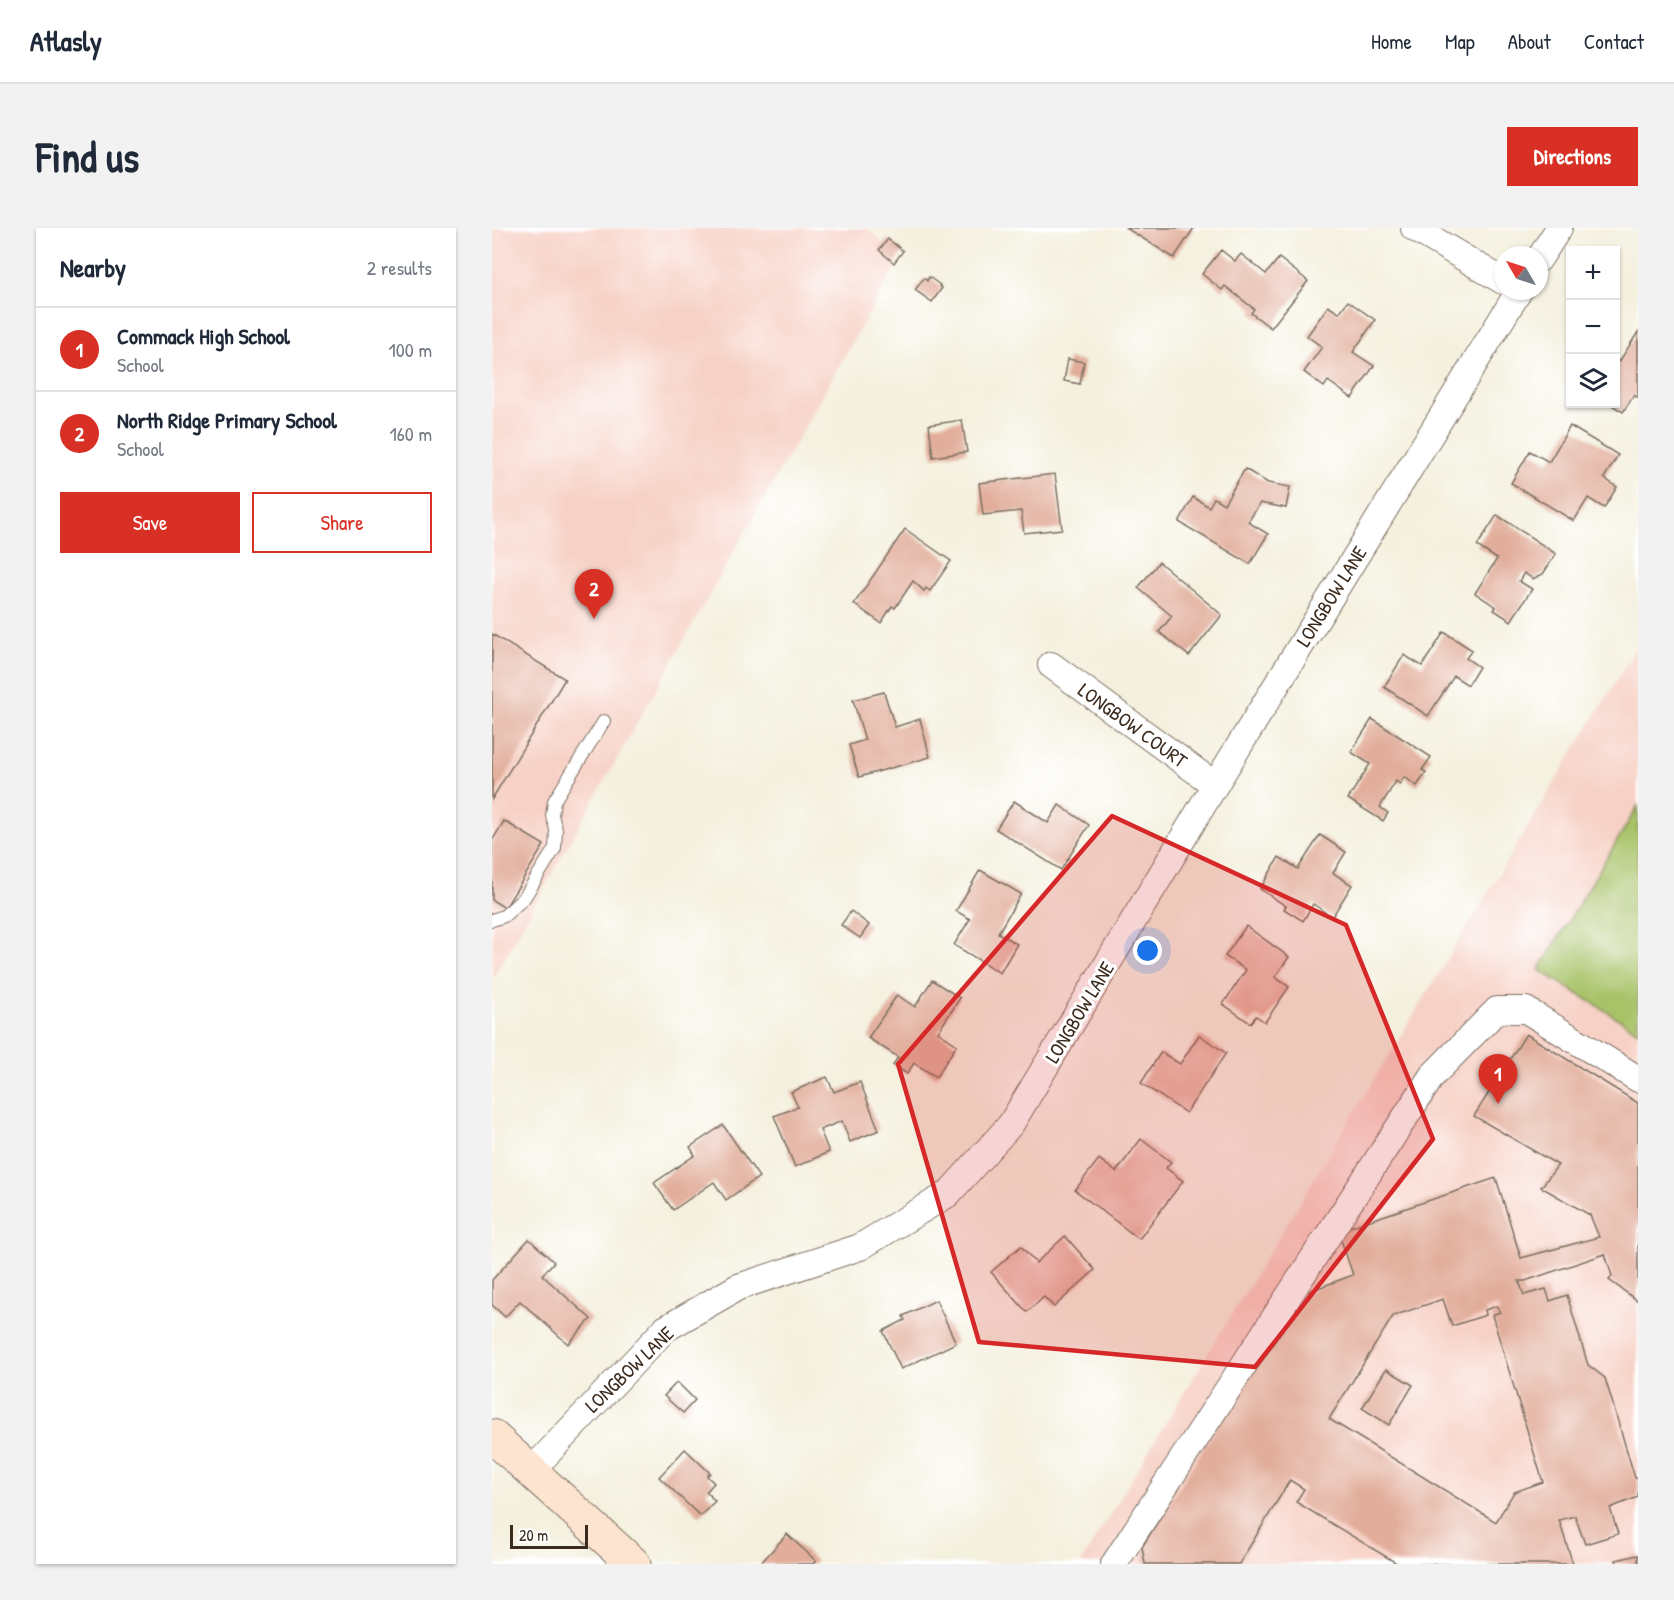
<!DOCTYPE html>
<html lang="en">
<head>
<meta charset="utf-8">
<style>
  :root { --surface:#fff; --page:#f2f2f3; --text:#1f2937; --muted:#747a83; --line:#e0e1e3; --accent:#d93025 }
  body { margin:0; font-family:"Patrick Hand",sans-serif; background:var(--page); color:var(--text) }
  .controls { position:absolute; right:18px; top:18px; display:grid; overflow:hidden; border-radius:0px; box-shadow:0 2px 4px #0004 }
  .controls button { width:54px; height:54px; display:grid; place-items:center; padding:0; border:0; border-bottom:2px solid var(--line); background:var(--surface); color:var(--text); font:30px sans-serif }
  .compass { position:absolute; left:1002px; top:18px; width:54px; height:54px; border-radius:50%; background:var(--surface); box-shadow:0 2px 4px #0004; rotate:309deg }
  .scale { position:absolute; left:18px; bottom:15px; width:78px; box-sizing:border-box; padding-left:6px; border:3px solid #3b2a1e; border-top:0; font-size:16px; line-height:21px; white-space:nowrap; color:#3b2a1e; -webkit-text-stroke:4px #fff; paint-order:stroke }
  .you { position:absolute; left:656px; top:723px; width:21px; height:21px; margin:-15px; border:4px solid #fff; border-radius:50%; background:#1a73e8; box-shadow:0 0 0 9px #1a73e833 }
  .badge { display:grid; place-items:center; width:39px; height:39px; border-radius:50%; background:var(--accent); color:#fff; font-size:20px; font-weight:700 }
  .pin { position:absolute; translate:-50% -50px; filter:drop-shadow(0 2px 3px #0008) }
  .pin::after { content:''; position:absolute; top:32px; width:21px; height:18px; background:inherit; clip-path:polygon(0 0,100% 0,50% 100%) }
  .list { margin:0; padding:0; list-style:none }
  h2 { display:flex; justify-content:space-between; align-items:center; height:78px; margin:0; padding:0 24px; font-size:26px }
  h2 small { font-size:20px; font-weight:400; color:var(--muted) }
  .list li { display:grid; grid-template-columns:39px 1fr auto; gap:18px; align-items:center; box-sizing:border-box; height:84px; padding:0 24px; border-top:2px solid var(--line) }
  .list b { display:block; font-size:22px; white-space:nowrap }
  .list p { margin:0; font-size:20px; white-space:nowrap; color:var(--muted) }
  .list em { font-size:20px; font-style:normal; color:var(--muted) }
  .actions { display:flex; gap:12px; padding:18px 24px }
  .actions a { flex:1; padding:14px 0; border:2px solid var(--accent); border-radius:0px; text-align:center; font-size:21px; color:var(--accent) }
  .actions .main { background:var(--accent); color:#fff }
  .icon { flex:none; width:33px; height:33px; fill:none; stroke:currentColor; stroke-width:2; stroke-linecap:round; stroke-linejoin:round }
  .map { position:relative; flex:none; width:1146px; height:1336px; overflow:hidden; border-radius:0px }
  header { display:flex; align-items:center; gap:36px; box-sizing:border-box; height:84px; padding:0 30px; background:var(--surface); border-bottom:2px solid var(--line) }
  header strong { font-size:28px }
  nav { display:flex; gap:33px; margin-inline-start:auto; font-size:21px }
  .intro { display:flex; align-items:center; justify-content:space-between; box-sizing:border-box; height:144px; padding:0 36px }
  h1 { margin:0; font-size:42px }
  .button { padding:15px 27px; border-radius:0px; background:var(--accent); color:#fff; font-size:21px; font-weight:700 }
  main { display:flex; gap:36px; padding:0 36px }
  aside { flex:1; background:var(--surface); border-radius:0px; box-shadow:0 2px 4px #0004 }
  .map>svg:first-child { display:block }
  .built { fill:#f7d1c6 }
  .green { fill:#a8c268; stroke:#727643; stroke-width:1.5 }
  .building { fill:#e2ae9b; fill-rule:evenodd }
  .lines { fill:none; stroke-linecap:round; stroke-linejoin:round }
  .service-casing { stroke:#7c6f61; stroke-width:14 }
  .minor-casing { stroke:#7c6f61; stroke-width:28 }
  .secondary-casing { stroke:#7c6f61; stroke-width:35 }
  .service { stroke:#fff; stroke-width:12 }
  .minor { stroke:#fff; stroke-width:26 }
  .secondary { stroke:#fde4d0; stroke-width:33 }
  .marked { fill:#d62828; fill-opacity:0.2; stroke:#d62828; stroke-width:4.5; stroke-linejoin:round }
  .labels { text-anchor:middle; dominant-baseline:central; stroke-width:6; stroke-linejoin:round; paint-order:stroke }
  .street-label { font-size:20px; fill:#3b2a1e; stroke:#fff }
</style>
</head>
<body>
<header>
<strong>Atlasly</strong>
<nav><a>Home</a><a>Map</a><a>About</a><a>Contact</a></nav>
</header>
<div class="intro"><h1>Find us</h1><a class="button">Directions</a></div>
<main>
<aside>
<h2>Nearby<small>2 results</small></h2>
<ul class="list">
<li><span class="badge">1</span><div><b>Commack High School</b><p>School</p></div><em>100 m</em></li>
<li><span class="badge">2</span><div><b>North Ridge Primary School</b><p>School</p></div><em>160 m</em></li>
</ul>
<div class="actions"><a class="main">Save</a><a>Share</a></div>
</aside>
<div class="map">
<svg width="1146" height="1336" viewBox="0 0 1146 1336">
  <rect width="100%" height="100%" fill="#fff"/>
  <filter id="ink" filterUnits="userSpaceOnUse"><feTurbulence type="fractalNoise" baseFrequency=".0167" numOctaves="2"/><feDisplacementMap in="SourceGraphic" scale="12" xChannelSelector="R" yChannelSelector="G"/><feConvolveMatrix kernelMatrix="1 2 1 2 8 2 1 2 1" color-interpolation-filters="sRGB"/></filter>
  <filter id="wash" filterUnits="userSpaceOnUse"><feTurbulence type="fractalNoise" baseFrequency=".008" numOctaves="4" result="noise"/><feDisplacementMap in="SourceGraphic" scale="24" xChannelSelector="R" yChannelSelector="G"/><feGaussianBlur stdDeviation="1.35" result="paint"/><feColorMatrix in="noise" values="0 0 0 0 0 0 0 0 0 0 0 0 0 0 0 0 0 1.4 0 .05"/><feComposite in="paint" operator="in"/></filter>
  <g filter="url(#wash)">
    <rect width="100%" height="100%" fill="#f4f0de"/>
    <!-- built -->
    <g class="built">
      <polygon points="0,0 375,0 408,30 0,752"/>
      <polygon points="1146,417 1146,1336 588,1336"/>
    </g>
    <!-- green -->
    <polygon class="green" points="1146,578 1146,803 1047,742"/>
    <g id="blocks">
      <!-- building -->
      <g class="building">
        <polygon points="634,0 702,0 682,30"/>
        <polygon points="396,11 411,23 402,35 387,22"/>
        <polygon points="729,22 743,33 749,26 774,46 787,30 816,53 779,100 759,85 762,81 733,58 730,62 710,46"/>
        <polygon points="437,49 448,57 447,58 450,60 440,74 423,62 432,50 435,53"/>
        <polygon points="856,73 883,92 861,124 882,138 860,170 836,153 832,159 812,144 830,119 815,108 836,78 847,85"/>
        <polygon points="1146,104 1146,170 1142,167 1131,184 1118,176 1124,176 1124,132 1127,134"/>
        <polygon points="576,131 592,134 588,156 572,153"/>
        <polygon points="470,192 475,224 441,229 437,197"/>
        <polygon points="1078,198 1126,227 1112,250 1125,259 1112,280 1096,270 1082,293 1019,255 1038,223 1057,234"/>
        <polygon points="753,241 776,255 798,259 794,280 768,275 756,294 776,306 758,336 687,294 701,269 717,279 722,270 732,276"/>
        <polygon points="563,246 570,301 532,305 529,283 491,287 487,255"/>
        <polygon points="1005,287 1064,326 1051,346 1041,351 1032,345 1027,353 1040,361 1019,393 1002,382 1004,379 983,365 1005,331 985,318"/>
        <polygon points="413,301 459,333 438,363 434,360 432,363 421,353 403,380 400,378 389,395 362,376"/>
        <polygon points="667,334 730,387 697,428 667,404 680,388 646,360"/>
        <polygon points="952,404 980,422 974,430 987,439 976,457 962,448 936,488 892,459 912,427 930,438"/>
        <polygon points="0,406 73,451 0,571"/>
        <polygon points="392,464 403,499 428,491 438,529 367,549 357,517 373,512 361,472"/>
        <polygon points="880,491 939,529 930,542 934,544 925,558 912,549 908,556 904,553 888,579 896,585 891,593 856,571 878,536 859,524"/>
        <polygon points="522,573 556,595 567,577 597,597 569,642 504,601"/>
        <polygon points="12,593 52,617 13,680 0,672 0,613"/>
        <polygon points="828,607 854,624 841,645 860,657 840,689 821,676 811,693 792,681 794,678 768,661 787,629 806,641"/>
        <polygon points="488,642 529,666 506,705 525,716 508,745 462,717 478,691 464,683"/>
        <polygon points="359,683 377,697 368,710 349,697"/>
        <polygon points="754,698 797,729 783,749 797,759 773,794 764,788 758,795 731,776 754,742 733,728"/>
        <polygon points="440,752 468,770 446,804 465,817 444,849 422,835 415,846 401,837 406,829 376,810 405,767 423,779"/>
        <path d="M 1034,806 L 1146,875 L 1146,1073 L 1117,1052 L 1120,1048 L 1113,1026 L 1033,1053 L 1027,1053 L 1032,1067 L 1054,1061 L 1058,1073 L 1075,1067 L 1096,1137 L 1113,1150 L 1143,1250 L 1146,1250 L 1146,1269 L 1118,1280 L 1126,1306 L 1093,1316 L 1083,1288 L 1067,1292 L 1081,1336 L 906,1336 L 804,1274 L 812,1261 L 798,1252 L 747,1336 L 653,1336 L 650,1319 L 805,1070 L 810,1066 L 861,1047 L 846,1003 L 1004,950 L 1029,1030 L 1107,1009 L 1098,987 L 1049,959 L 1066,937 L 982,888 ZM 951,1071 L 960,1098 L 994,1087 L 993,1082 L 1005,1078 L 1008,1084 L 1000,1087 L 1051,1254 L 1022,1264 L 1004,1294 L 837,1191 L 901,1088 Z"/>
        <polygon points="707,807 734,825 694,885 649,855 669,824 688,836"/>
        <polygon points="335,849 342,864 368,854 387,902 358,914 350,893 328,902 337,924 303,939 282,888 306,879 299,864"/>
        <polygon points="231,897 267,949 234,972 222,954 181,982 162,955 203,927 198,919"/>
        <polygon points="649,911 679,934 674,940 691,953 647,1011 583,962 607,931 624,944"/>
        <polygon points="573,1008 603,1042 562,1079 552,1069 535,1084 499,1044 529,1018 544,1035"/>
        <polygon points="37,1011 62,1034 50,1047 99,1091 76,1116 28,1073 13,1089 0,1077 0,1052"/>
        <polygon points="444,1072 464,1115 409,1141 391,1103 413,1092 411,1088"/>
        <polygon points="894,1141 921,1157 897,1197 870,1180"/>
        <polygon points="185,1154 203,1172 191,1185 172,1168"/>
        <polygon points="193,1221 218,1245 215,1248 222,1255 214,1264 223,1273 208,1288 167,1249"/>
        <polygon points="295,1306 324,1333 321,1336 268,1336"/>
        <polygon points="1146,1327 1146,1336 1125,1336 1124,1332"/>
      </g>
    </g>
  </g>
  <g filter="url(#ink)">
    <use href="#blocks" fill-opacity="0" stroke="#7c6f61" stroke-width="1.5"/>
    <g class="lines">
      <!-- service casing -->
      <g class="service-casing">
        <polyline id="service" points="0,692 12,688 32,670 63,620 64,602 60,587 62,573 112,493"/>
      </g>
      <!-- minor casing -->
      <g class="minor-casing">
        <g id="minor">
          <polyline points="922,0 1011,53"/>
          <polyline points="1047,31 1067,0"/>
          <polyline points="559,437 723,557"/>
          <polyline points="39,1243 173,1101 246,1059 368,1019 456,966 519,896 723,557 1027,63"/>
          <polyline points="622,1336 940,848 1005,782 1034,782 1146,851"/>
        </g>
      </g>
      <!-- secondary casing -->
      <g class="secondary-casing">
        <polyline id="secondary" points="0,1208 142,1336"/>
      </g>
      <!-- service -->
      <use href="#service" class="service"/>
      <!-- minor -->
      <use href="#minor" class="minor"/>
      <!-- secondary -->
      <use href="#secondary" class="secondary"/>
    </g>
  </g>
  <!-- marked area -->
  <path class="marked" d="M 620,588 L 854,697 L 941,911 L 763,1139 L 487,1114 L 406,836 Z"/>
  <g class="labels">
    <!-- street labels -->
    <g class="street-label">
      <text transform="translate(839 368) rotate(-58)">LONGBOW LANE</text>
      <text transform="translate(641 497) rotate(36)">LONGBOW COURT</text>
      <text transform="translate(587 784) rotate(-59)">LONGBOW LANE</text>
      <text transform="translate(137 1141) rotate(-44)">LONGBOW LANE</text>
    </g>
  </g>
</svg>
<div class="controls">
<button>+</button>
<button>−</button>
<button><svg class="icon" aria-label="layers" viewBox="0 0 24 24"><path d="M12 4l9 5-9 5-9-5zM3 14l9 5 9-5"/></svg></button>
</div>
<svg class="compass" viewBox="-18 -18 36 36"><path d="M0-13l5 13h-10z" fill="#e53935"/><path d="M0 13l5-13h-10z" fill="#747a83"/></svg>
<div class="scale">20 m</div>
<div class="you"></div>
<div class="pin badge" style="left:1006px;top:876px">1</div>
<div class="pin badge" style="left:102px;top:391px">2</div>
</div>
</main>
</body>
</html>
